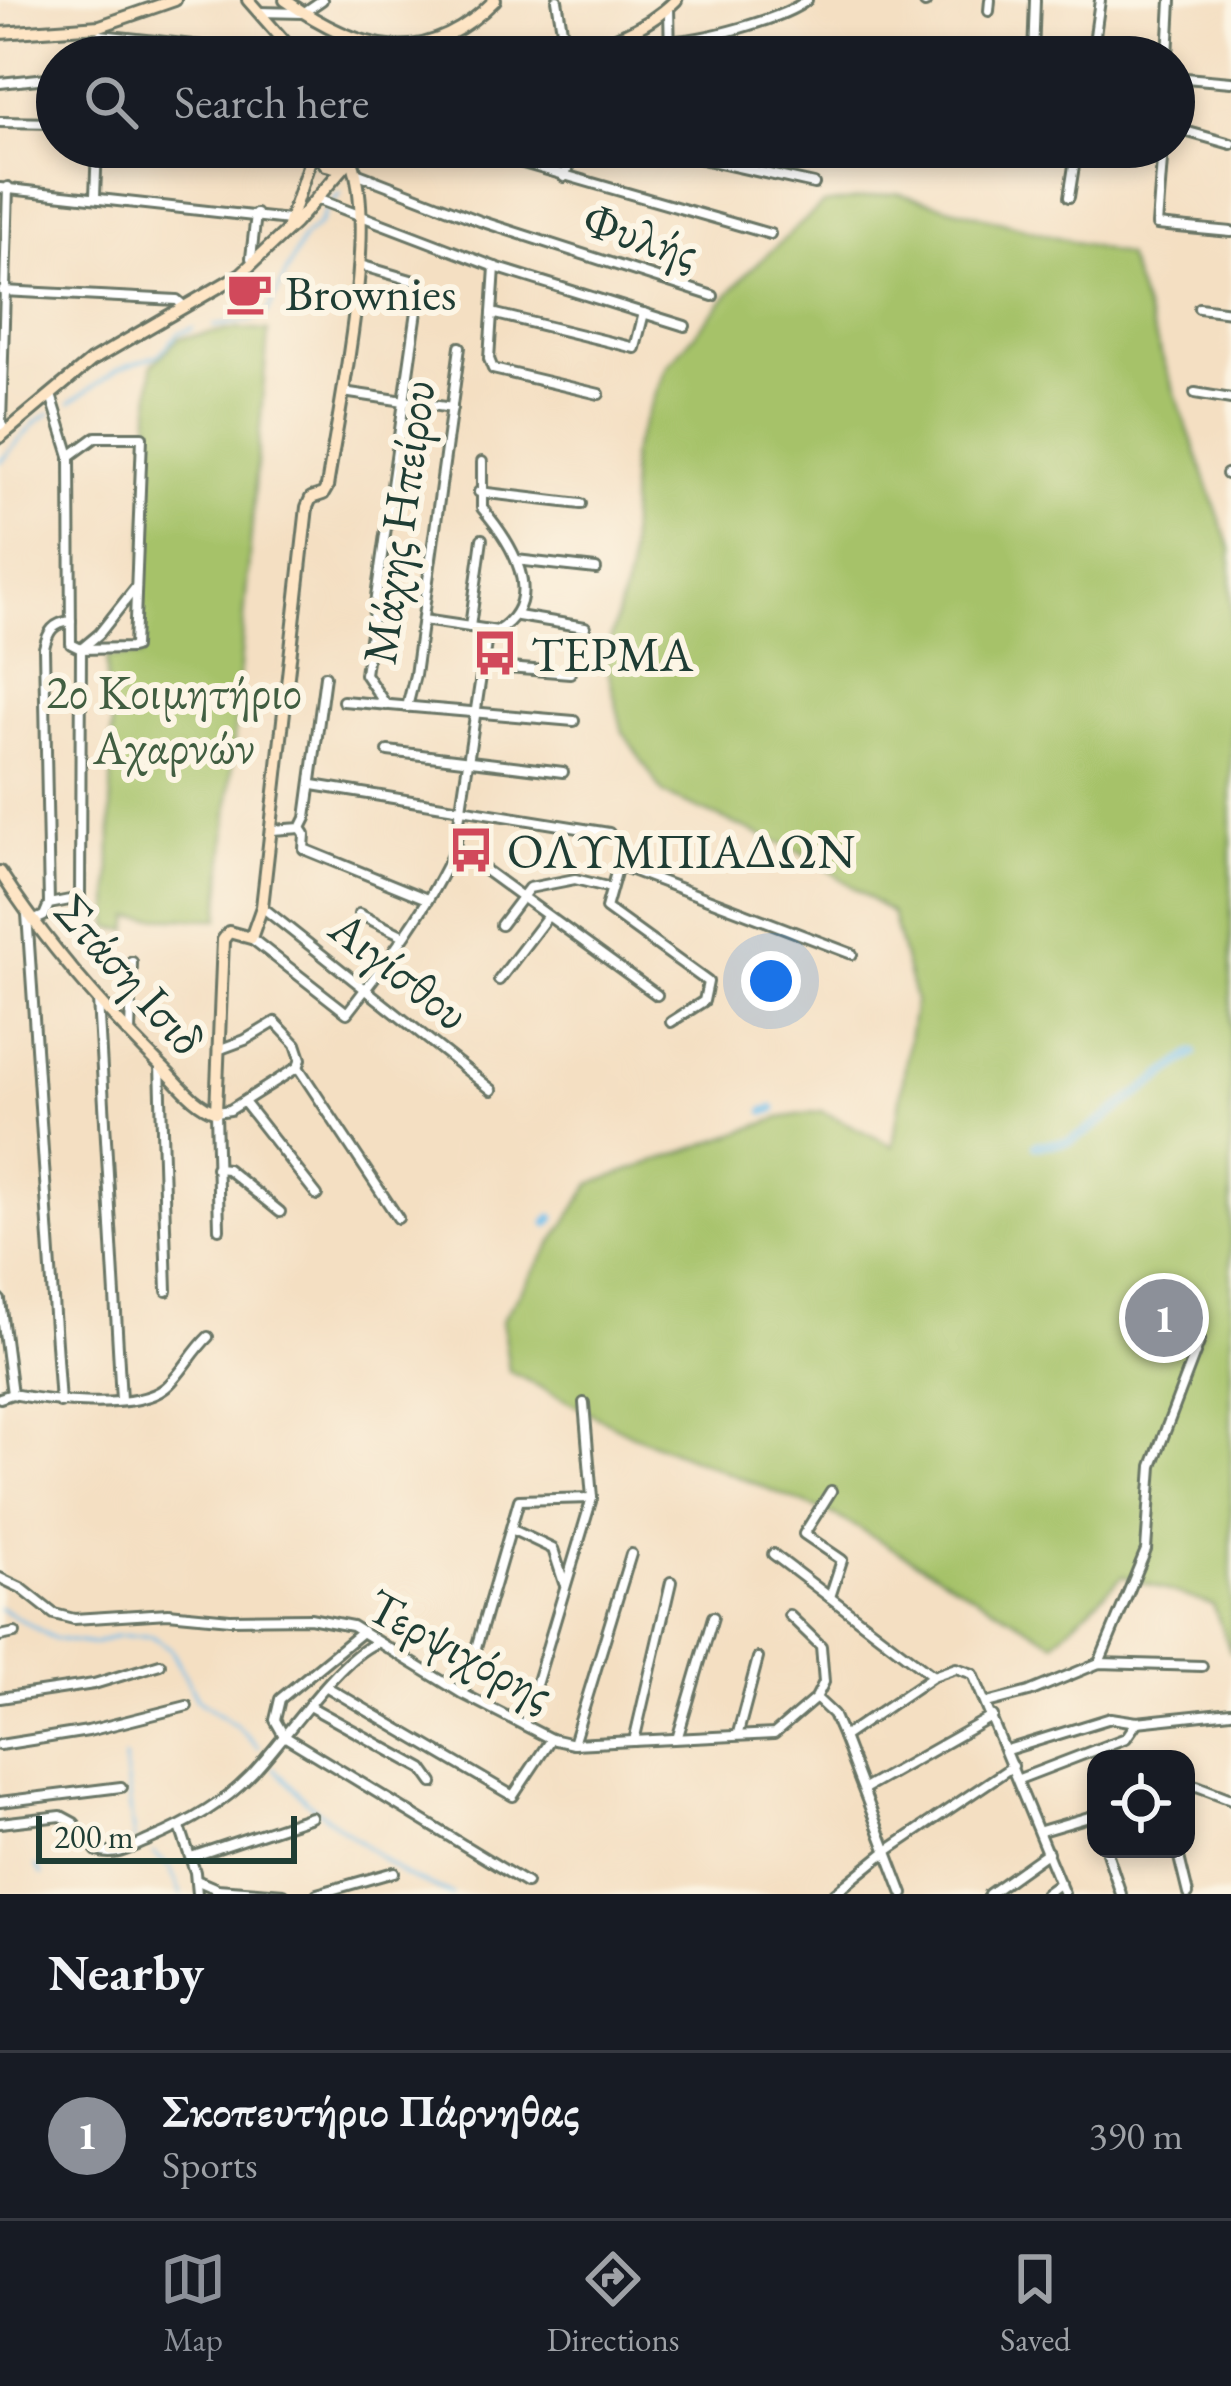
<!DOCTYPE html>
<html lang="en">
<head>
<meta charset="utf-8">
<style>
  :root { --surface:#171b24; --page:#242831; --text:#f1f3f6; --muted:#9ea1a6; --line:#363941; --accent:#8c9099 }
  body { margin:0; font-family:"EB Garamond",serif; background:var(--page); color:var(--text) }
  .controls { position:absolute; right:36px; bottom:36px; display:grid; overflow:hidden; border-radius:24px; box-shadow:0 6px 18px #0003 }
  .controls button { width:108px; height:108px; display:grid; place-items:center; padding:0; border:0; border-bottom:3px solid var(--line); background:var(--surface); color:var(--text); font:60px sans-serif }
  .scale { position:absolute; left:36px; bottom:30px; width:261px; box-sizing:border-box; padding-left:12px; border:6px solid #1f3d34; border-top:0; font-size:33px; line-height:42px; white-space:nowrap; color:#1f3d34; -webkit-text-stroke:9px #fcf5e5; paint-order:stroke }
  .you { position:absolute; left:771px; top:981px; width:42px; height:42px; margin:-30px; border:9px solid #fff; border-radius:50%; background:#1a73e8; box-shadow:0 0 0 18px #1a73e833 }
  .badge { display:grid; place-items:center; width:78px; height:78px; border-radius:50%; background:var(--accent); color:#fff; font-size:39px; font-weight:700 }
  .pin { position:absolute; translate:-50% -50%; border:6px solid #fff; box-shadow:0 3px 12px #0006 }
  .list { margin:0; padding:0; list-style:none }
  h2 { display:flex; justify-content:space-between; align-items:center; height:156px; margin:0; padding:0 48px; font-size:51px }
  h2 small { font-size:39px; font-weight:400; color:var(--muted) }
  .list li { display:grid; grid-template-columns:78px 1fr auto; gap:36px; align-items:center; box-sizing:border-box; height:168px; padding:0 48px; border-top:3px solid var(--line) }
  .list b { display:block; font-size:45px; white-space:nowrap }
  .list p { margin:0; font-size:39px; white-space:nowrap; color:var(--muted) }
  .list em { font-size:39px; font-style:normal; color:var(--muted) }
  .icon { flex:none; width:66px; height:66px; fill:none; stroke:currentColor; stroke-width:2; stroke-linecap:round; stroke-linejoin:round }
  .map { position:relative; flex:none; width:1231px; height:1894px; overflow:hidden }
  .search { position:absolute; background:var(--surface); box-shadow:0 6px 18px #0003; left:36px; right:36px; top:36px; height:132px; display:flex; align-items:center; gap:30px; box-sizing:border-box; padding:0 42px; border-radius:66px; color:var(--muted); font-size:45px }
  .sheet { height:324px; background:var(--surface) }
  nav { display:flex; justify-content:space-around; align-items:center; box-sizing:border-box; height:168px; border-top:3px solid var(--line); background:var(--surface); font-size:33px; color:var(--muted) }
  nav a { display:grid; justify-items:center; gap:6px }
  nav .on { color:var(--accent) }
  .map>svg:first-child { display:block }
  .green { fill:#a6c269; stroke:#62804e; stroke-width:3 }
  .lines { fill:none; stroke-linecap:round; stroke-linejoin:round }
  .stream { stroke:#70bdea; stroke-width:3 }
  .canal { stroke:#70bdea; stroke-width:9 }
  .street-casing { stroke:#6a7666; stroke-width:14 }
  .secondary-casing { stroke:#6a7666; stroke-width:16 }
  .street { stroke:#fff; stroke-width:8 }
  .secondary { stroke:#fee5c5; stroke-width:10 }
  .labels { text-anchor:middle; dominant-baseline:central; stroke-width:12; stroke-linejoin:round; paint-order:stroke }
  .street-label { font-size:48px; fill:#1f3d34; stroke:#fcf5e5 }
  .poi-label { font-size:48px; fill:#1f3d34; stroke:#fcf5e5; text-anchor:start }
  .park-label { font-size:48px; fill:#415e41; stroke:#fcf5e5 }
</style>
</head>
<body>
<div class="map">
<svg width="1231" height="1894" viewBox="0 0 1231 1894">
  <rect width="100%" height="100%" fill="#fcf5e5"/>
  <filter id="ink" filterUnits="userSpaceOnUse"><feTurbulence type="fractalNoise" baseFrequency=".00833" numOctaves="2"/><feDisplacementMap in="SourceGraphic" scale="24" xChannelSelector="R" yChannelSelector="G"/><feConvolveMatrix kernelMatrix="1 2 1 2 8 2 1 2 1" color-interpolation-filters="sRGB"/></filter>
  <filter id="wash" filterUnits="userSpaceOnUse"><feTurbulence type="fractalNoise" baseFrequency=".004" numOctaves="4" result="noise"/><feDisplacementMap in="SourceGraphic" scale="48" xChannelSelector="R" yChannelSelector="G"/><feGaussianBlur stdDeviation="2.7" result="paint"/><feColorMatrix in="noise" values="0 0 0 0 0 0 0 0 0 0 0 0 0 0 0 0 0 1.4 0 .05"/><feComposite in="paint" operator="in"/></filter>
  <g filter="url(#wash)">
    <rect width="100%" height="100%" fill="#f4dfc2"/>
    <!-- green -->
    <g class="green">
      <polygon points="897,193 1126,256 1231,550 1231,1653 1213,1605 1123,1576 1054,1642 839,1517 633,1435 509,1371 502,1320 591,1184 780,1118 822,1111 893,1146 915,1000 892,914 807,855 664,794 623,732 605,658 629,574 631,454 667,366 748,272 823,204"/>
      <polygon points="236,329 268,331 219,919 131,917 129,930 110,928 112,710 107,704 107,657 140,657 152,365 179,338"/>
    </g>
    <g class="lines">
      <!-- stream -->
      <g class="stream">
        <polyline points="333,201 340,193"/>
        <polyline points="214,326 250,321 268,312 303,238 320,223 327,208"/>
        <polyline points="70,403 118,369 158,355 179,333 193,328"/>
        <polyline points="0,462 36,422 50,413"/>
        <polyline points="0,1608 55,1639 93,1644 116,1636 152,1636 171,1649 197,1699 237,1726 258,1747"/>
        <polyline points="124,1758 134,1840"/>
        <polyline points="274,1768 306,1801 404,1875 452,1894"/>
        <polyline points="154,1853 170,1868 181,1894"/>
        <polyline points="36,1866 42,1875"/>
      </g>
      <!-- canal -->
      <g class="canal">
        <polyline points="765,1111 773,1109"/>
        <polyline points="1036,1145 1068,1142 1085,1133 1194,1053"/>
        <polyline points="548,1223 552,1218"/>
      </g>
    </g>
  </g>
  <g filter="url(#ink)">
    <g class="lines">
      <!-- street casing -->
      <g class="street-casing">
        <g id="street">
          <polyline points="557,0 566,54"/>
          <polyline points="925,3 926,0"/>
          <polyline points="669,7 670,57"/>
          <polyline points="989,11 990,0"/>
          <polyline points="258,12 303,13 322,0"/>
          <polyline points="628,33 629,57"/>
          <polyline points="100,35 296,56"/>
          <path d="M 670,41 C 700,41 784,19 807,0"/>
          <polyline points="99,57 100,35"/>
          <polyline points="1033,57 1035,0"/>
          <polyline points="1092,57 1100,0"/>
          <polyline points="1168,57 1171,0"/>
          <polyline points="1174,77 1231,82"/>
          <polyline points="0,83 57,77"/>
          <polyline points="0,122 57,123"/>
          <polyline points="1174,128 1231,144"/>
          <polyline points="467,147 770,234"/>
          <polyline points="648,147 814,184"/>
          <polyline points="1163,147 1157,225 1231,232"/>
          <polyline points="356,173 480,221 713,296"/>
          <polyline points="564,177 576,147"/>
          <polyline points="0,188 289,220"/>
          <polyline points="95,196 97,147"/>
          <polyline points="1069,197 1077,147"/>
          <polyline points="317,199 495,267 685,326"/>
          <polyline points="254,262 251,258 256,214"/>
          <polyline points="360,265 421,283 365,674 386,705"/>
          <polyline points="495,267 489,359 493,369 599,394"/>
          <polyline points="3,291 177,300 185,307"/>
          <polyline points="1199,308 1231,312"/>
          <polyline points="492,313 635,348 644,313"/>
          <polyline points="343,392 452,408"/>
          <polyline points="1195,393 1231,399"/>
          <polyline points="51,395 70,456"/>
          <polyline points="6,431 1,424 8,187"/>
          <polygon points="96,437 142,437 134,647 130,648 81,649 71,644 70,456"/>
          <polyline points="1227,474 1231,473"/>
          <polyline points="479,492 581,504"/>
          <polyline points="516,560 596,569"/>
          <polyline points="518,616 585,627"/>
          <path d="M 423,620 L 497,631 C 549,599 510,541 482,508 L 482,462"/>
          <polyline points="470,627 482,539"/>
          <polyline points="484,666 570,673"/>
          <polyline points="343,701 574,721"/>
          <polyline points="407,707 415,675 460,347"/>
          <polyline points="388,751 563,772"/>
          <polyline points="313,785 609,833"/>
          <polyline points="301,828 305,834 304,849 427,899"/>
          <polyline points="272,830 301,828 306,818 325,676"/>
          <polyline points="455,848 657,995"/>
          <path d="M 49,904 L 44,648 C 48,631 53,623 71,621"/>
          <polyline points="262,907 492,1090"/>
          <polyline points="27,914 60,1403"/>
          <polyline points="359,914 402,935"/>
          <polyline points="33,921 44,916 49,904 80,898 81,649 99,634 136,587"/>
          <polyline points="501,925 529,888 575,879 611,888"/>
          <path d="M 251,938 L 347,1013 C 386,963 429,907 455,848 L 488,630"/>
          <polyline points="499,980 547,917"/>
          <polyline points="98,1000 121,1400"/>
          <polyline points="671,1022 704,1001 708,982 606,908 617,869 621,866 852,954"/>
          <polyline points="130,1034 132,962"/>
          <polyline points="218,1050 245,1040 275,1022 296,1044 301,1059 298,1067"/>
          <polyline points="160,1065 167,1291"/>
          <polyline points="244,1102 317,1195"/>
          <polyline points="216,1168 227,1169 280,1212"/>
          <polyline points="219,1229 216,1112 230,1110 298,1067 398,1218"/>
          <path d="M 0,1300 L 12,1394 C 47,1401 135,1412 165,1388 C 180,1376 193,1351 208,1337"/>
          <polyline points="0,1398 12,1394"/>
          <polyline points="511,1529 553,1549 564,1583"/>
          <polyline points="773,1554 933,1676"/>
          <polyline points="0,1578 21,1588 54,1614 74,1619 168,1613 230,1619 310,1618 352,1626 463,1694 551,1739 573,1744 774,1734 816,1698 824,1682 821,1646 789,1615"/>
          <polyline points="830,1597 842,1560 804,1534 831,1491"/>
          <polyline points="363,1631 280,1699 275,1720 284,1736 526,1883"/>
          <polyline points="0,1636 15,1633"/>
          <polyline points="1099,1663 1146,1550 1152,1466 1200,1340"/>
          <polyline points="327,1687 513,1796 551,1739"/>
          <polyline points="463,1693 519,1500 592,1498"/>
          <polyline points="0,1698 94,1684 160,1664"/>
          <polyline points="816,1698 833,1714 843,1737 903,1894"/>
          <polyline points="987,1703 1029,1692 1099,1663 1202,1666"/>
          <polyline points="309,1706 423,1769 433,1783"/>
          <polyline points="524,1725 592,1498 584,1403"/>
          <polyline points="738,1733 758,1658"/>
          <polyline points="678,1736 713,1617"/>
          <polyline points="843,1737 933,1676 956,1668 973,1674 1064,1894"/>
          <polyline points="634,1741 671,1582"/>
          <polyline points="573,1744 631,1554"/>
          <polyline points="0,1745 88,1731 187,1706"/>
          <polyline points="1007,1750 1111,1718 1137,1722 1231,1712"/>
          <polyline points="1019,1779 1126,1738 1137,1722"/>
          <polyline points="864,1789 993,1716"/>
          <polyline points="1186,1789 1197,1786 1231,1799"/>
          <polyline points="0,1802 121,1787"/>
          <path d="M 0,1823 L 61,1816 L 74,1823 L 97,1851 C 116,1857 131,1848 149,1840 C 185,1825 222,1805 250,1776 C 282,1744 337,1659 376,1643"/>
          <polyline points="180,1827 195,1872 197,1894"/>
          <polyline points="1041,1831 1096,1815"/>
          <polyline points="1106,1849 1121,1894"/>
          <polyline points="1177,1849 1188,1894"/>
          <polyline points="191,1857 311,1817"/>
          <polyline points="196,1880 217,1889 284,1894"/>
          <polyline points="317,1894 394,1872"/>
          <polyline points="834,1894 887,1851 1013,1766"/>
          <polyline points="989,1894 1048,1852"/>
          <polyline points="1045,1894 1060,1883"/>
        </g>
      </g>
      <!-- secondary casing -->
      <g class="secondary-casing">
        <g id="secondary">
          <polyline points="248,0 298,57"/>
          <path d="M 285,0 C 359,52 425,71 495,0"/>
          <polyline points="0,33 100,26 175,0"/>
          <path d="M 554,57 C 598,46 643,33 676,0"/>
          <polyline points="315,150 326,165 338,168 352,161 358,147"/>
          <polyline points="287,229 314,148"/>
          <polyline points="0,437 91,361 241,274 295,223 346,165"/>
          <path d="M 0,872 C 45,942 101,1006 160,1065 C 177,1081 193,1105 216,1112 L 223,940 L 229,932 L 251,938 L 262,907 L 307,507 L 311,498 L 323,494 L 327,487 C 339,409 378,230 352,161"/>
        </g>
      </g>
      <!-- street -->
      <use href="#street" class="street"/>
      <!-- secondary -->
      <use href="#secondary" class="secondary"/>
    </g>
  </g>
  <!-- icons -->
  <defs>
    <g id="cafe-bare" transform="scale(3.6)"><path d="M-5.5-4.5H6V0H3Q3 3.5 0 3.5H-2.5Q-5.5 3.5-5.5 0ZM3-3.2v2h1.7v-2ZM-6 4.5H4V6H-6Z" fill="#d1495b" stroke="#fcf5e5" stroke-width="2.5" paint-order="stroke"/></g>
    <g id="bus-bare" transform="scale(3.6)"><path d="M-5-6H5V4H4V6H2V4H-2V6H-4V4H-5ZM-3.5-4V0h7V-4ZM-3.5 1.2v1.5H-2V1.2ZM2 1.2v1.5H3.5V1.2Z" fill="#d1495b" stroke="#fcf5e5" stroke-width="2.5" paint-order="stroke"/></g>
  </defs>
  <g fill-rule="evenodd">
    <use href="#cafe-bare" x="249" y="293"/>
    <use href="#bus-bare" x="495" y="653"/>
    <use href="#bus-bare" x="471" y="850"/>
  </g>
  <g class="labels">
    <!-- street labels -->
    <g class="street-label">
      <text transform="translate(641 235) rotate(18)">Φυλής</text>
      <text transform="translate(398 522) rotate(-82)">Μάχης Ηπείρου</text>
      <text transform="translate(400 970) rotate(38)">Αιγίσθου</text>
      <text transform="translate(130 974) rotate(48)">Στάση Ισιδ</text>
      <text transform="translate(461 1649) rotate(28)">Τερψιχόρης</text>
    </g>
    <!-- poi labels -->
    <g class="poi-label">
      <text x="285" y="293">Brownies</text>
      <text x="531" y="653">ΤΕΡΜΑ</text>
      <text x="507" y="850">ΟΛΥΜΠΙΑΔΩΝ</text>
    </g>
    <!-- park labels -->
    <g class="park-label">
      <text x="174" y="691">2ο Κοιμητήριο<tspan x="174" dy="55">Αχαρνών</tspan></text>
    </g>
  </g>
</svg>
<div class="controls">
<button><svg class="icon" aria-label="locate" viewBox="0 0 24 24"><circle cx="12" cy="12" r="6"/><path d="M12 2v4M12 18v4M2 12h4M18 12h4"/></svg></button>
</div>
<div class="scale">200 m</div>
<div class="you"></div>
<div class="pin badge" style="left:1164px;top:1318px">1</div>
<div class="search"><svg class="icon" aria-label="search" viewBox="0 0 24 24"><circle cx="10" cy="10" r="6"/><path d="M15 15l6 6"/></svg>Search here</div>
</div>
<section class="sheet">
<h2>Nearby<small></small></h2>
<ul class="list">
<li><span class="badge">1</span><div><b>Σκοπευτήριο Πάρνηθας</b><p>Sports</p></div><em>390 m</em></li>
</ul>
</section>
<nav>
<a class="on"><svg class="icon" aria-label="map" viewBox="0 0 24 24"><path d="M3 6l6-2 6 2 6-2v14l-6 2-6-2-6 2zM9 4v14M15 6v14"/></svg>Map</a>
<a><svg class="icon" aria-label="directions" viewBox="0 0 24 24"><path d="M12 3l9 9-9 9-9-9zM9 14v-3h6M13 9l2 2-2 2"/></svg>Directions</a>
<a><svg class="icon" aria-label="saved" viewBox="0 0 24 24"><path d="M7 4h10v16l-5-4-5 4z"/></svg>Saved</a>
</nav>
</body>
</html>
